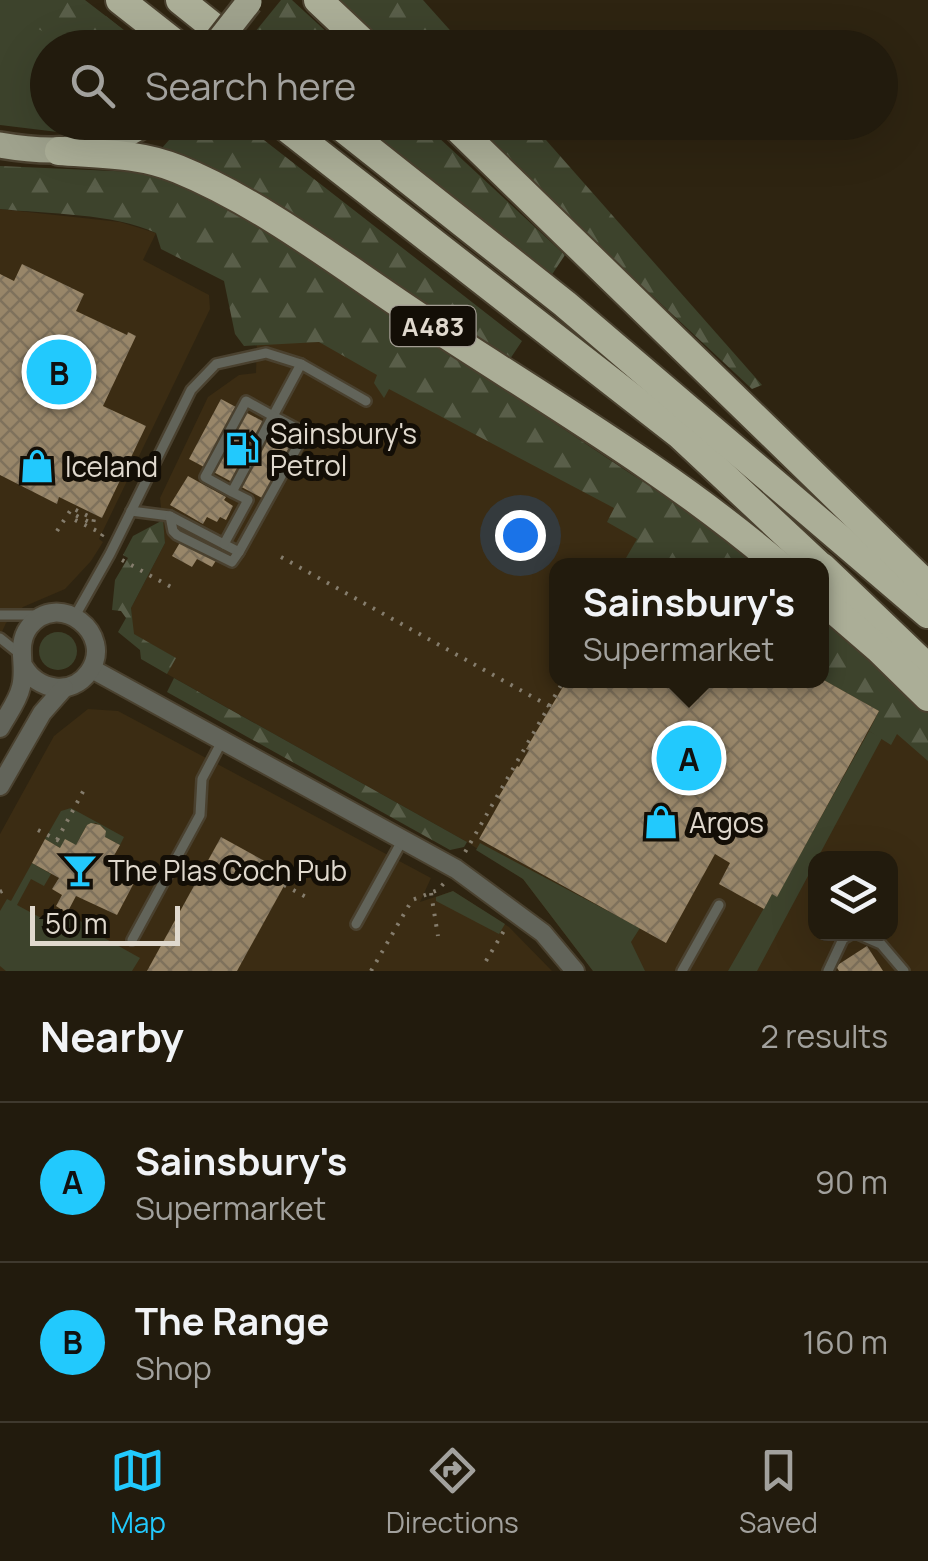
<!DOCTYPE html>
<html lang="en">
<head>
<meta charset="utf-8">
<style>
  :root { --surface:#221b0d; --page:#2e281b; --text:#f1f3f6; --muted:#a2a19d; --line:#3f392e; --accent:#22c9fd }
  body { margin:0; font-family:Manrope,sans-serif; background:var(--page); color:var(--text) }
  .controls { position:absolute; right:30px; bottom:30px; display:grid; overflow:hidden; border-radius:20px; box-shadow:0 10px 40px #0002 }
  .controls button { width:90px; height:90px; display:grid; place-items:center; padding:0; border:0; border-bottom:2px solid var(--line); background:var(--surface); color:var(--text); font:50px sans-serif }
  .scale { position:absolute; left:30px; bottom:25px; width:150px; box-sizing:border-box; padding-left:10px; border:5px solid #e0d9ce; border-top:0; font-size:28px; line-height:35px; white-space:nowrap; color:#e0d9ce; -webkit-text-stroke:8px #130e06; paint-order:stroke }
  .you { position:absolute; left:520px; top:535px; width:35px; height:35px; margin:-25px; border:8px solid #fff; border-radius:50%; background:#1a73e8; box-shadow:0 0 0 15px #1a73e833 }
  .badge { display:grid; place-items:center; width:65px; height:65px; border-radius:50%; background:var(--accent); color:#111; font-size:32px; font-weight:700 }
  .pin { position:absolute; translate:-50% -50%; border:5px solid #fff; box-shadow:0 2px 10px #0006 }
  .popup { position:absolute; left:549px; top:558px; width:280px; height:130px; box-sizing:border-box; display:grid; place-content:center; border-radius:20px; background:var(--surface); filter:drop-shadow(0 2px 8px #0005); font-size:32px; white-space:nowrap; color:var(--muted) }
  .popup b { font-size:38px; color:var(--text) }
  .popup::after { content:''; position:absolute; left:50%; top:100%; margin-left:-20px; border:20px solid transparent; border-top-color:var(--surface) }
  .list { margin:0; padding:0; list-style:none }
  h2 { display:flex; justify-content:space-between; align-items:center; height:130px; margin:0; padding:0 40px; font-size:42px }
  h2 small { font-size:32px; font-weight:400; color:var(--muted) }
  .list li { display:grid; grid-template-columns:65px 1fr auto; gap:30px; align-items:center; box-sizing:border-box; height:160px; padding:0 40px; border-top:2px solid var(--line) }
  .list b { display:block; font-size:38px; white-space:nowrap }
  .list p { margin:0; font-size:32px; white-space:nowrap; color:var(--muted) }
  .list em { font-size:32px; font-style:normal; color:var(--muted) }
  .icon { flex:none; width:55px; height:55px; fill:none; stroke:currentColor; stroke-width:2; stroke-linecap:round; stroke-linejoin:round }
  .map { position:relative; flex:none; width:928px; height:971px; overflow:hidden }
  .search { position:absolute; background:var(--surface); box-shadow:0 10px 40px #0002; left:30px; right:30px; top:30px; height:110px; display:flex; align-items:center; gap:25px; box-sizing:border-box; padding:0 35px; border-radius:55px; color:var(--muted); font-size:38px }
  .sheet { height:450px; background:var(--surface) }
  nav { display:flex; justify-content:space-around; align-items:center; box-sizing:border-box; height:140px; border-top:2px solid var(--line); background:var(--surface); font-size:28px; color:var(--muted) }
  nav a { display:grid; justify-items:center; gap:5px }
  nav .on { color:var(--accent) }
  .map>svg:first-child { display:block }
  .built { fill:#3b2c13; fill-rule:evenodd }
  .green { fill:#3d432c }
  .forest { fill:url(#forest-firs) }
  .building { fill:url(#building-cross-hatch) }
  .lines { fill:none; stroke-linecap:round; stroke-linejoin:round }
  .service-casing { stroke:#4a412f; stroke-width:14 }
  .minor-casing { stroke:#4a412f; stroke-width:22 }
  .primary-casing { stroke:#4a412f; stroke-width:30 }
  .trunk-casing { stroke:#4a412f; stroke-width:32 }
  .path { stroke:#857d6d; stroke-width:4; stroke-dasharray:2.5 8; stroke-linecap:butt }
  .service { stroke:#62645a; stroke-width:9 }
  .minor { stroke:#62645a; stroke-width:18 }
  .primary { stroke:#9fa28d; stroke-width:25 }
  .trunk { stroke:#abae97; stroke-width:28 }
  .primary-bridge-casing { stroke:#4a412f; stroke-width:30; stroke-linecap:butt }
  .primary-bridge { stroke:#9fa28d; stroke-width:25 }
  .labels { text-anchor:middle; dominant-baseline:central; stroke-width:10; stroke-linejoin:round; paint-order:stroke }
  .shield { fill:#130e06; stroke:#a29c92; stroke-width:2.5 }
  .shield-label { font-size:25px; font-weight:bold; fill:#e0d9ce }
  .poi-label { font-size:28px; fill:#e0d9ce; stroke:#130e06; text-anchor:start }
</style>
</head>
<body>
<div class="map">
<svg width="928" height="971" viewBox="0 0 928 971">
  <defs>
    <pattern id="forest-firs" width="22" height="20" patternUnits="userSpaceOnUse" patternTransform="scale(2.5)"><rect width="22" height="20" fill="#3d432c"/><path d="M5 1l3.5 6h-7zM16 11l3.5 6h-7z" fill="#595e49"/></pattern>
    <pattern id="building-cross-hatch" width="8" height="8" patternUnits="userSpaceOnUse" patternTransform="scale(2.5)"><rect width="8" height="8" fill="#988669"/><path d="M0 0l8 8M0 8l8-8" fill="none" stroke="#7e715c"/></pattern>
  </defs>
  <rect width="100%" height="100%" fill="#2e2411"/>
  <!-- built -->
  <g class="built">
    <polygon points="0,209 120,222 156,233 143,260 209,295 210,309 99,539 103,542 91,561 65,589 23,607 6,623 0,636"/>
    <path d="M 285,274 L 740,565 L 556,566 L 556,680 L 822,680 L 822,640 L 928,737 L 928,971 L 593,971 L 523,879 L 467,842 L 167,674 L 175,658 L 133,634 L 131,608 L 165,543 L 160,498 L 208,397 L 239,375 L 256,373 L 257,333 ZM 816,858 L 890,858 L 890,934 L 816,934 Z"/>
    <polygon points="88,709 118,711 431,878 420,902 453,891 509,927 552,971 0,971 0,834 54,736"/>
  </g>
  <!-- green -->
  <g class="green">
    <polygon points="0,0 85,0 146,47 48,48 48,122 114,123 74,134 0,125"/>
    <circle cx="58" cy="651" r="19"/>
    <polygon points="869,731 882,738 757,971 728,971 772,894 777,896"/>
    <polygon points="71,808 124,837 120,845 105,837 104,828 96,823 87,825 76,845 60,848 45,839 61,811"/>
    <polygon points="480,843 640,928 631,942 645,971 593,971 523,879 476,850"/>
    <polygon points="32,863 51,874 44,886 31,879 17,905 56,926 62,918 66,920 69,915 84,923 83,926 140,958 132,971 6,971 0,966 0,911 7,899 11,901"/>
    <polygon points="453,891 505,924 499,934 436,901 436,897"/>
  </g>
  <!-- forest -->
  <g class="forest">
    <polygon points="24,0 71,0 75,7 90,13 95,24 106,16 122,29 121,42 144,47 76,47 38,29"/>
    <polygon points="281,0 292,0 343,47 265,47 251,37"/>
    <polygon points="337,0 423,0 465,47 387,47"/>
    <polygon points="184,123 242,123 522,341 508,362 219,171 162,148"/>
    <polygon points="359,123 423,123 565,255 551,276"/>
    <polygon points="468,123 531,123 762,385 752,389"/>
    <path d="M 0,166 L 136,172 L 181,182 L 232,207 L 631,474 L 745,543 L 769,565 L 622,565 L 637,539 L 607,522 L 614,508 L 389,389 L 384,398 L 374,383 L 377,375 L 319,342 L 244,346 L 235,334 L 224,281 L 161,249 L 156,233 C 113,213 47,214 0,209 Z"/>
    <polygon points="163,520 165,543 131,608 134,634 176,658 167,674 141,659 140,650 118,632 126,618 121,611 112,610 115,580 128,558 123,555 133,536"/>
    <polygon points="822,612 928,713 928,761 897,734 891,745 869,731 879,711 822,679"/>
    <polygon points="174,678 467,842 464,847 450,850 167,692"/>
  </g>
  <!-- building -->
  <g class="building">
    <polygon points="22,264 84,294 76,311 127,335 128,332 136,336 103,406 146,426 102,518 59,497 57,504 0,475 0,274 14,281"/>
    <polygon points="221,399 296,439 264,499 189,459"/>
    <polygon points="188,476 226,497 224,500 233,506 226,520 220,517 217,522 207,517 203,524 170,505"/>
    <polygon points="185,534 220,554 212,567 197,559 192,567 172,556"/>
    <polygon points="822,679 879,711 777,897 772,894 764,909 719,884 730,863 715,854 666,943 479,839 501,800 498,798 517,766 519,767 529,750 526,749 567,680"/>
    <polygon points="91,823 100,825 106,831 105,837 120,845 108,866 135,881 117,915 76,896 67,913 56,906 62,895 52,889 59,878 32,863 45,839 60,848 65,839 76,845 87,825"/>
    <polygon points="221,837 290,875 237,971 147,971"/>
    <polygon points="867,946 883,971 839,971 836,966"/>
  </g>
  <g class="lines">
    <!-- service casing -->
    <g class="service-casing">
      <g id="service">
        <polyline points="131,511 170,516 239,552 305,433 273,416 301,364"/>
        <polyline points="170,516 173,531 177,535 232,562 239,552"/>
        <polyline points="224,544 248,500 232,492 273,416 246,401 205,477 232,492"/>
        <polyline points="0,615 37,615"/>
        <polyline points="75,616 110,554 191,390 216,364 266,353 301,364 366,401"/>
        <polyline points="0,638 20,654"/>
        <polyline points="356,924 402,841"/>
        <polyline points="858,934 881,944 904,971"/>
        <polyline points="132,940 200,815 202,779 221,743"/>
        <polyline points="682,971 719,905"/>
        <polyline points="828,971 843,939 851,934"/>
      </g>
    </g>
    <!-- minor casing -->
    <g class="minor-casing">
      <g id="minor">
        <polyline points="92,669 456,869 543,933 575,971"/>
        <path d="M 0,728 C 7,715 18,701 21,687 C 27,665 15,646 29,627 C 58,589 116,634 89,672 C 71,697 38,690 24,667"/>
        <polyline points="0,786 42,713 64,688"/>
      </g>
    </g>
    <!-- primary casing -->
    <g class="primary-casing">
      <path id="primary" d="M 0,145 C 51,154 103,153 147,122"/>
    </g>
    <!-- trunk casing -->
    <g class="trunk-casing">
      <g id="trunk">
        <polyline points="120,0 181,48"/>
        <polyline points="180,0 240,48"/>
        <polyline points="318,0 369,48"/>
        <polyline points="279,122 680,435 820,566"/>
        <polyline points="335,122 565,304 928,614"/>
        <polyline points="451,122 928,586"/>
        <path d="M 59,151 C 99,154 140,153 178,169 C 264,204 346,269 424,320 C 544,399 670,472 780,566"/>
        <polyline points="822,567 928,668"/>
        <polyline points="822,600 880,650 928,697"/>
      </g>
    </g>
    <!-- path -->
    <g class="path">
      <polyline points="57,531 72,508 94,519 93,524 75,515 73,519 103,534 101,537"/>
      <polyline points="281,557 549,706 464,854"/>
      <polyline points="122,560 171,587"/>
      <polyline points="549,706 564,680"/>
      <polyline points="38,830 63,843"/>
      <polyline points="57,840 86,786"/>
      <polyline points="284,885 310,899"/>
      <polyline points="0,892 4,890"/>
      <polyline points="431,893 438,936"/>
      <polyline points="486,961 505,929"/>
      <polyline points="371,971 412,900 438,890 445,882"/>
    </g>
    <!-- service -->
    <use href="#service" class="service"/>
    <!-- minor -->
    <use href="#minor" class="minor"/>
    <!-- primary -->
    <use href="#primary" class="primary"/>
    <!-- trunk -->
    <use href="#trunk" class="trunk"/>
    <!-- primary-bridge casing -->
    <g class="primary-bridge-casing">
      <polyline id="primary-bridge" points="213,48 249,2"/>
    </g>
    <!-- primary-bridge -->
    <use href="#primary-bridge" class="primary-bridge"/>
  </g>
  <!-- icons -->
  <defs>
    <g id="fuel-bare" transform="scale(2.7)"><path d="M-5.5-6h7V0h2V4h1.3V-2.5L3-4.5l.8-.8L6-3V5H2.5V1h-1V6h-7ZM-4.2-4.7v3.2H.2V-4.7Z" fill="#22c9fd" stroke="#130e06" stroke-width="2.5" paint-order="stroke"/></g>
    <g id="shop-bare" transform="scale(2.7)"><path d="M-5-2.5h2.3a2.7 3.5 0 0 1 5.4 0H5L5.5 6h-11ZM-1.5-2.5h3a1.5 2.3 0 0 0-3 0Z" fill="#22c9fd" stroke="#130e06" stroke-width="2.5" paint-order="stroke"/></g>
    <g id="bar-bare" transform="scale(2.7)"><path d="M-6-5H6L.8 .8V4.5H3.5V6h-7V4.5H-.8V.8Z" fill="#22c9fd" stroke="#130e06" stroke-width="2.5" paint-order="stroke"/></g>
  </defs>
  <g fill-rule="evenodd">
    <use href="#fuel-bare" x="242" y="449"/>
    <use href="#shop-bare" x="37" y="466"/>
    <use href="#shop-bare" x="661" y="822"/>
    <use href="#bar-bare" x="80" y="870"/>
  </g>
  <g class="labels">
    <!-- shield labels -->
    <rect class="shield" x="390.5" y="306" width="85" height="40" rx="8"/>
    <g class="shield-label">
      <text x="433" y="326">A483</text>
    </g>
    <!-- poi labels -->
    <g class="poi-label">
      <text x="270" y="433">Sainsbury's<tspan x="270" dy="32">Petrol</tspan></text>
      <text x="65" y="466">Iceland</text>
      <text x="689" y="822">Argos</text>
      <text x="108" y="870">The Plas Coch Pub</text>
    </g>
  </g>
</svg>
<div class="controls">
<button><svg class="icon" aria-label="layers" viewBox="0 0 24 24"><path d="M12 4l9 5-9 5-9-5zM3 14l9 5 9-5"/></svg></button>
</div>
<div class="scale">50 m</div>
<div class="you"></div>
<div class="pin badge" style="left:689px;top:758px">A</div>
<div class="popup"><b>Sainsbury's</b>Supermarket</div>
<div class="pin badge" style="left:59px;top:372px">B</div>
<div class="search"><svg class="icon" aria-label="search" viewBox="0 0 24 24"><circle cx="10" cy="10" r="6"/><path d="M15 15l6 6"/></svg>Search here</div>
</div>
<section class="sheet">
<h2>Nearby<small>2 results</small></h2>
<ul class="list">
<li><span class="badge">A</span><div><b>Sainsbury's</b><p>Supermarket</p></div><em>90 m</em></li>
<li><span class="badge">B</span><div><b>The Range</b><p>Shop</p></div><em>160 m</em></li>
</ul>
</section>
<nav>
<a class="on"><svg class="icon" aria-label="map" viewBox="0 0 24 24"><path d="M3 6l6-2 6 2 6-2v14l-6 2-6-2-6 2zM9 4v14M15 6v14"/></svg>Map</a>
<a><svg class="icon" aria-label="directions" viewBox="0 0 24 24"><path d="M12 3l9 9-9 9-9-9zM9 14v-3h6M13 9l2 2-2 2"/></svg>Directions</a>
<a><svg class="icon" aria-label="saved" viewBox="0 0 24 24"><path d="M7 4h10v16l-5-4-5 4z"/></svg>Saved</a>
</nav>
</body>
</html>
